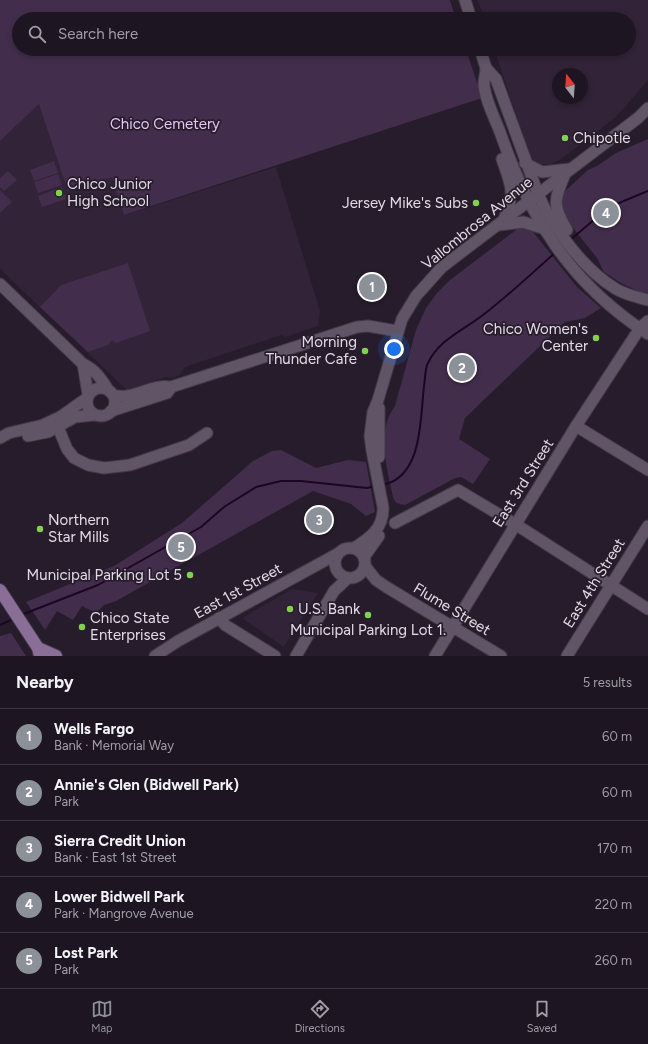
<!DOCTYPE html>
<html lang="en">
<head>
<meta charset="utf-8">
<style>
  :root { --surface:#1d1521; --page:#2a222e; --text:#f1f3f6; --muted:#a09fa5; --line:#3b343f; --accent:#8c9099 }
  body { margin:0; font-family:Figtree,sans-serif; background:var(--page); color:var(--text) }
  .compass { position:absolute; left:552px; top:68px; width:36px; height:36px; border-radius:50%; background:var(--surface); box-shadow:0 2px 6px #0003; rotate:343deg }
  .you { position:absolute; left:394px; top:349px; width:14px; height:14px; margin:-10px; border:3px solid #fff; border-radius:50%; background:#1a73e8; box-shadow:0 0 0 6px #1a73e833 }
  .badge { display:grid; place-items:center; width:26px; height:26px; border-radius:50%; background:var(--accent); color:#fff; font-size:13px; font-weight:700 }
  .pin { position:absolute; translate:-50% -50%; border:2px solid #fff; box-shadow:0 1px 4px #0006 }
  .list { margin:0; padding:0; list-style:none }
  h2 { display:flex; justify-content:space-between; align-items:center; height:52px; margin:0; padding:0 16px; font-size:17px }
  h2 small { font-size:13px; font-weight:400; color:var(--muted) }
  .list li { display:grid; grid-template-columns:26px 1fr auto; gap:12px; align-items:center; box-sizing:border-box; height:56px; padding:0 16px; border-top:1px solid var(--line) }
  .list b { display:block; font-size:15px; white-space:nowrap }
  .list p { margin:0; font-size:13px; white-space:nowrap; color:var(--muted) }
  .list em { font-size:13px; font-style:normal; color:var(--muted) }
  .icon { flex:none; width:22px; height:22px; fill:none; stroke:currentColor; stroke-width:2; stroke-linecap:round; stroke-linejoin:round }
  .map { position:relative; flex:none; width:648px; height:656px; overflow:hidden }
  .search { position:absolute; background:var(--surface); box-shadow:0 2px 6px #0003; left:12px; right:12px; top:12px; height:44px; display:flex; align-items:center; gap:10px; box-sizing:border-box; padding:0 14px; border-radius:22px; color:var(--muted); font-size:15px }
  .sheet { height:332px; background:var(--surface) }
  nav { display:flex; justify-content:space-around; align-items:center; box-sizing:border-box; height:56px; border-top:1px solid var(--line); background:var(--surface); font-size:11px; color:var(--muted) }
  nav a { display:grid; justify-items:center; gap:2px }
  nav .on { color:var(--accent) }
  .map>svg:first-child { display:block }
  .built { fill:#322338; fill-rule:evenodd }
  .green { fill:#432d4c }
  .lines { fill:none; stroke-linecap:round; stroke-linejoin:round }
  .stream { stroke:#1e0527; stroke-width:2 }
  .minor-casing { stroke:#423946; stroke-width:13 }
  .major-casing { stroke:#423946; stroke-width:14 }
  .minor { stroke:#605466; stroke-width:11 }
  .major { stroke:#8b6e98; stroke-width:12 }
  .poi-dot { fill:#82d04f; stroke:#271c2c; stroke-width:1.5 }
  .labels { text-anchor:middle; dominant-baseline:central; stroke-width:3.5; stroke-linejoin:round; paint-order:stroke }
  .park-label { font-size:15px; fill:#e7c4f8; stroke:#271c2c }
  .poi-label { font-size:15px; fill:#e2dbe5; stroke:#271c2c; text-anchor:start }
  .street-label { font-size:15px; fill:#e2dbe5; stroke:#271c2c }
</style>
</head>
<body>
<div class="map">
<svg width="648" height="656" viewBox="0 0 648 656">
  <rect width="100%" height="100%" fill="#271c2c"/>
  <!-- built -->
  <g class="built">
    <polygon points="0,0 19,49 112,176 125,215 276,167 320,311 318,326 285,337 281,335 185,367 180,375 172,378 166,377 127,390 0,269"/>
    <path d="M 478,0 L 648,0 L 648,80 L 616,117 L 561,159 L 551,164 L 539,164 L 532,159 L 528,149 L 494,49 L 629,49 L 629,19 L 484,19 ZM 558,74 L 582,74 L 582,98 L 558,98 Z"/>
    <polygon points="292,589 318,593 284,647 242,618"/>
  </g>
  <!-- green -->
  <g class="green">
    <polygon points="0,0 450,0 456,19 19,19 19,49 466,49 482,98 124,215 112,177 68,191 39,104 0,141"/>
    <polygon points="648,139 648,293 640,292 621,283 604,272 597,258 566,219 561,208 561,199 564,192 588,170 597,166 616,153"/>
    <polygon points="54,161 58,173 34,181 30,170"/>
    <polygon points="8,171 17,180 4,191 0,187 0,178"/>
    <polygon points="58,174 62,185 38,193 34,182"/>
    <polygon points="62,187 66,199 42,207 38,196"/>
    <polygon points="0,190 12,202 0,213"/>
    <path d="M 520,227 L 525,227 L 533,232 L 577,287 L 601,308 L 585,318 L 565,322 L 465,418 L 459,439 L 490,459 L 473,484 L 461,477 L 455,478 L 405,505 C 398,504 395,503 393,497 C 387,468 376,431 395,406 L 416,330 L 426,308 L 437,293 L 450,280 Z"/>
    <polygon points="128,263 150,331 116,343 112,340 108,345 88,352 40,307 61,285"/>
    <polygon points="281,450 316,468 348,460 366,462 375,512 366,516 351,504 313,491 116,601 104,605 96,613 82,606 73,620 57,611 45,630 26,602 114,566 182,523 253,461 272,451"/>
    <polygon points="11,633 26,656 0,656 0,636"/>
  </g>
  <g class="lines">
    <!-- stream -->
    <g class="stream">
      <polyline points="570,240 601,214 619,203 648,191"/>
      <path d="M 383,485 C 423,476 420,419 424,386 C 425,380 425,371 427,365 C 438,340 462,331 483,315 C 508,296 532,273 556,252"/>
      <polyline points="21,615 98,585 201,527 224,507 256,487 281,481 301,481 367,488 375,486"/>
      <polyline points="0,625 13,619"/>
    </g>
    <!-- minor casing -->
    <g class="minor-casing">
      <g id="minor">
        <polyline points="465,0 471,19"/>
        <path d="M 480,49 L 486,68 L 496,79 L 538,194 C 552,227 584,270 616,289 C 626,295 637,297 648,300"/>
        <path d="M 486,68 C 486,73 484,79 484,83 C 484,97 495,119 500,132 C 530,219 570,283 648,334"/>
        <path d="M 502,159 C 511,186 516,191 504,219"/>
        <polyline points="525,163 542,172 570,169"/>
        <path d="M 565,174 C 554,200 552,205 567,230"/>
        <polyline points="499,225 523,222 542,228"/>
        <path d="M 0,284 L 83,364 C 96,370 101,379 109,391"/>
        <polyline points="83,364 88,394"/>
        <circle cx="101" cy="402" r="14"/>
        <path d="M 113,395 C 133,401 151,383 171,387 L 357,327 L 368,326 L 397,331"/>
        <polyline points="111,411 167,393 170,389"/>
        <polyline points="576,426 648,470"/>
        <polyline points="58,427 67,449 74,458 88,465 104,468 130,465 189,445 207,433"/>
        <polyline points="28,436 48,432 75,417 94,415"/>
        <polyline points="0,438 9,433 43,425 60,417 87,398"/>
        <polyline points="379,457 379,408"/>
        <polyline points="395,523 458,490 515,524 648,609"/>
        <circle cx="350" cy="563" r="15"/>
        <path d="M 354,548 C 370,538 384,528 383,507 L 372,451 L 370,436 L 373,412 L 378,400 L 402,319 L 416,296 L 442,267 L 638,118 L 648,108"/>
        <polyline points="364,557 379,536"/>
        <polyline points="365,566 376,580 388,588 501,656"/>
        <polyline points="219,618 225,625 275,656"/>
        <polyline points="155,656 178,641 337,554"/>
        <polyline points="296,656 334,591 348,578"/>
        <polyline points="435,656 576,426 640,328 648,321"/>
        <polyline points="567,656 648,526"/>
      </g>
    </g>
    <!-- major casing -->
    <g class="major-casing">
      <g id="major">
        <polyline points="0,590 38,648 40,656"/>
        <polyline points="38,648 56,656"/>
      </g>
    </g>
    <!-- minor -->
    <use href="#minor" class="minor"/>
    <!-- major -->
    <use href="#major" class="major"/>
  </g>
  <!-- markers -->
  <g class="poi-dot">
    <circle cx="565" cy="138" r="4"/>
    <circle cx="59" cy="193" r="4"/>
    <circle cx="476" cy="203" r="4"/>
    <circle cx="596" cy="338" r="4"/>
    <circle cx="365" cy="351" r="4"/>
    <circle cx="40" cy="529" r="4"/>
    <circle cx="190" cy="575" r="4"/>
    <circle cx="290" cy="609" r="4"/>
    <circle cx="368" cy="615" r="4"/>
    <circle cx="82" cy="627" r="4"/>
  </g>
  <g class="labels">
    <!-- park labels -->
    <g class="park-label">
      <text x="165" y="124">Chico Cemetery</text>
    </g>
    <!-- poi labels -->
    <g class="poi-label">
      <text x="573" y="138">Chipotle</text>
      <text x="67" y="184">Chico Junior<tspan x="67" dy="17">High School</tspan></text>
      <text x="468" y="203" text-anchor="end">Jersey Mike's Subs</text>
      <text x="588" y="329" text-anchor="end">Chico Women's<tspan x="588" dy="17">Center</tspan></text>
      <text x="357" y="342" text-anchor="end">Morning<tspan x="357" dy="17">Thunder Cafe</tspan></text>
      <text x="48" y="520">Northern<tspan x="48" dy="17">Star Mills</tspan></text>
      <text x="182" y="575" text-anchor="end">Municipal Parking Lot 5</text>
      <text x="298" y="609">U.S. Bank</text>
      <text x="90" y="618">Chico State<tspan x="90" dy="17">Enterprises</tspan></text>
      <text x="368" y="630" text-anchor="middle">Municipal Parking Lot 1.</text>
    </g>
    <!-- street labels -->
    <g class="street-label">
      <text transform="translate(477 223) rotate(-39)">Vallombrosa Avenue</text>
      <text transform="translate(523 483) rotate(-58)">East 3rd Street</text>
      <text transform="translate(594 583) rotate(-58)">East 4th Street</text>
      <text transform="translate(238 591) rotate(-29)">East 1st Street</text>
      <text transform="translate(452 609) rotate(31)">Flume Street</text>
    </g>
  </g>
</svg>
<svg class="compass" viewBox="-18 -18 36 36"><path d="M0-13l5 13h-10z" fill="#e53935"/><path d="M0 13l5-13h-10z" fill="#a09fa5"/></svg>
<div class="you"></div>
<div class="pin badge" style="left:372px;top:287px">1</div>
<div class="pin badge" style="left:462px;top:368px">2</div>
<div class="pin badge" style="left:319px;top:520px">3</div>
<div class="pin badge" style="left:606px;top:213px">4</div>
<div class="pin badge" style="left:181px;top:547px">5</div>
<div class="search"><svg class="icon" aria-label="search" viewBox="0 0 24 24"><circle cx="10" cy="10" r="6"/><path d="M15 15l6 6"/></svg>Search here</div>
</div>
<section class="sheet">
<h2>Nearby<small>5 results</small></h2>
<ul class="list">
<li><span class="badge">1</span><div><b>Wells Fargo</b><p>Bank · Memorial Way</p></div><em>60 m</em></li>
<li><span class="badge">2</span><div><b>Annie's Glen (Bidwell Park)</b><p>Park</p></div><em>60 m</em></li>
<li><span class="badge">3</span><div><b>Sierra Credit Union</b><p>Bank · East 1st Street</p></div><em>170 m</em></li>
<li><span class="badge">4</span><div><b>Lower Bidwell Park</b><p>Park · Mangrove Avenue</p></div><em>220 m</em></li>
<li><span class="badge">5</span><div><b>Lost Park</b><p>Park</p></div><em>260 m</em></li>
</ul>
</section>
<nav>
<a class="on"><svg class="icon" aria-label="map" viewBox="0 0 24 24"><path d="M3 6l6-2 6 2 6-2v14l-6 2-6-2-6 2zM9 4v14M15 6v14"/></svg>Map</a>
<a><svg class="icon" aria-label="directions" viewBox="0 0 24 24"><path d="M12 3l9 9-9 9-9-9zM9 14v-3h6M13 9l2 2-2 2"/></svg>Directions</a>
<a><svg class="icon" aria-label="saved" viewBox="0 0 24 24"><path d="M7 4h10v16l-5-4-5 4z"/></svg>Saved</a>
</nav>
</body>
</html>
